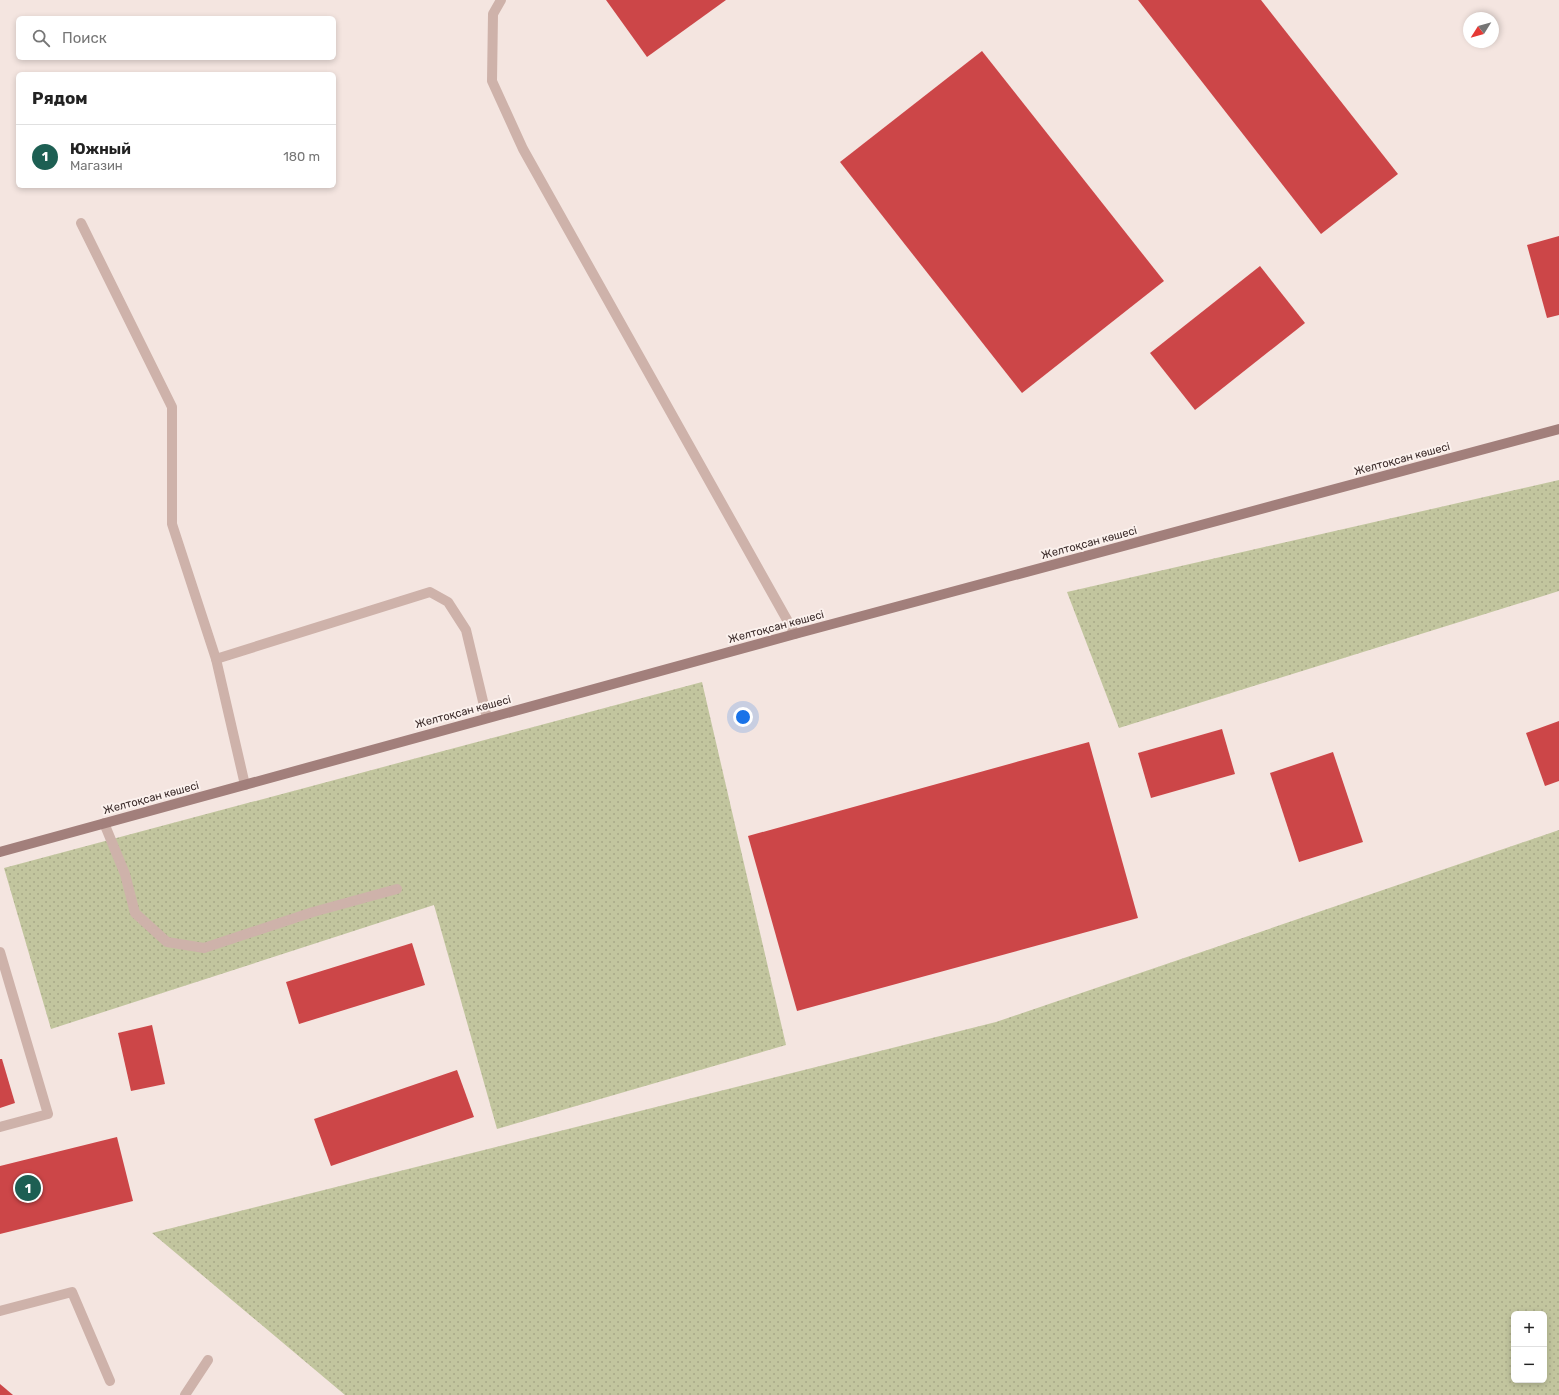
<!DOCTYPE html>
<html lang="ru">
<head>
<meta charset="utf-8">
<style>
  :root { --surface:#fff; --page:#f2f2f2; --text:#222; --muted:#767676; --line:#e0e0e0; --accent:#1d5f53 }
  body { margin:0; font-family:Rubik,sans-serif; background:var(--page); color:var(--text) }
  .controls { position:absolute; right:12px; bottom:12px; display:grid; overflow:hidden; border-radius:6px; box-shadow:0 2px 6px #0003 }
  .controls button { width:36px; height:36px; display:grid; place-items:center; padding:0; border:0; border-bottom:1px solid var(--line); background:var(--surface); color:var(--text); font:20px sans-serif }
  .compass { position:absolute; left:1463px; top:12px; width:36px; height:36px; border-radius:50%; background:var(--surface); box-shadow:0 2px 6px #0003; rotate:233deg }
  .you { position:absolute; left:743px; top:717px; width:14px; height:14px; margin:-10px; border:3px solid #fff; border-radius:50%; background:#1a73e8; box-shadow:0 0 0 6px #1a73e833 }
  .badge { display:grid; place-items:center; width:26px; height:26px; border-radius:50%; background:var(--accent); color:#fff; font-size:13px; font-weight:700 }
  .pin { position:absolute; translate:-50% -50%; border:2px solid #fff; box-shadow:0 1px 4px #0006 }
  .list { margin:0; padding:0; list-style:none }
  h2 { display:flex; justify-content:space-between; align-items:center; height:52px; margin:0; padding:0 16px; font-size:17px }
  h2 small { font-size:13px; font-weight:400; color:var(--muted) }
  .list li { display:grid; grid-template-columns:26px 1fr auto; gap:12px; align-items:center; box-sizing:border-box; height:64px; padding:0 16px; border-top:1px solid var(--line) }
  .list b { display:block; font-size:15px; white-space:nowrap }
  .list p { margin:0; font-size:13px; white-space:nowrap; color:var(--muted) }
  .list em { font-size:13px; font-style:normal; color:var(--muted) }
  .icon { flex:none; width:22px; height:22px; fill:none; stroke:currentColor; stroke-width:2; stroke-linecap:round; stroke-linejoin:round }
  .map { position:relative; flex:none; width:1559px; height:1395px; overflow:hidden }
  .search { position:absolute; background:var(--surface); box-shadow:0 2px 6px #0003; left:16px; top:16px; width:320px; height:44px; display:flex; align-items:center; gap:10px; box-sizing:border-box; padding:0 14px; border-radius:6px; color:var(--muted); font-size:15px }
  .panel { position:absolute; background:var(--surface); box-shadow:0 2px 6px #0003; left:16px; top:72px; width:320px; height:116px; border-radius:6px }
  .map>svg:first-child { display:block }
  .green { fill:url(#green-dots); fill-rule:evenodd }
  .building { fill:#cc4648 }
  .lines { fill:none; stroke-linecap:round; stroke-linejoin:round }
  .lane { stroke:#ceb2aa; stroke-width:10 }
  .secondary { stroke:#a27f7b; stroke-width:10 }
  .labels { text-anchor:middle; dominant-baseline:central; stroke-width:4; stroke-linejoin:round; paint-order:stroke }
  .street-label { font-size:11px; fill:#3b2b2a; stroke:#fbf1ed }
</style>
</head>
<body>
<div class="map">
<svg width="1559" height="1395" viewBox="0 0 1559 1395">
  <defs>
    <pattern id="green-dots" width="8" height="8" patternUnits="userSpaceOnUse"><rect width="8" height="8" fill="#c2c59e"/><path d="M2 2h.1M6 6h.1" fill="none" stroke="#a8a988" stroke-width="1.8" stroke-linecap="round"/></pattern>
  </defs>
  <rect width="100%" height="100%" fill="#f4e5e0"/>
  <!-- green -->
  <g class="green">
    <polygon points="1559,480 1559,591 1119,728 1067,592"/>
    <polygon points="702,682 786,1045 497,1129 434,905 51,1029 4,868"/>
    <path d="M 1559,830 L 1559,1395 L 345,1395 L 152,1233 L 996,1022 ZM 1514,1314 L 1544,1314 L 1544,1380 L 1514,1380 Z"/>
  </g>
  <!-- building -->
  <g class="building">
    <polygon points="606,0 726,0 647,57"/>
    <polygon points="1138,0 1261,0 1398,174 1321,234"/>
    <polygon points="982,51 1164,281 1022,393 840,162"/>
    <polygon points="1559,236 1559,315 1547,318 1527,245"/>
    <polygon points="1260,266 1305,323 1195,410 1150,353"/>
    <polygon points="1559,721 1559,781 1545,786 1526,733"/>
    <polygon points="1222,729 1235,774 1151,798 1138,753"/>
    <polygon points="1089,742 1138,918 797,1011 748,836"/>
    <polygon points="1333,752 1363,842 1299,862 1270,773"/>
    <polygon points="412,943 425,985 299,1024 286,982"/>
    <polygon points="152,1025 165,1084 131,1091 118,1033"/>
    <polygon points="0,1059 2,1059 15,1103 0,1108"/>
    <polygon points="457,1070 474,1117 331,1166 314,1119"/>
    <polygon points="117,1137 133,1201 0,1234 0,1166"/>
    <polygon points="0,1384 13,1395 0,1395"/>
  </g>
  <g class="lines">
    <!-- lane -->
    <g class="lane">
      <polyline points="501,0 493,14 492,81 523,149 795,634"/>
      <polyline points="81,223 172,407 172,524 216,659 245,785"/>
      <polyline points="216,659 430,592 448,602 466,630 487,718"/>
      <polyline points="104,823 125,874 135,913 167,942 204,948 313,912 397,889"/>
      <polyline points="0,952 48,1114 0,1127"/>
      <polyline points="0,1311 72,1292 110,1381"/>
      <polyline points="185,1395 208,1360"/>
    </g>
    <!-- secondary -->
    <polyline class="secondary" points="0,852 795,634 1559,429"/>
  </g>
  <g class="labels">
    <!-- street labels -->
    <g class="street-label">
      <text transform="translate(1402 459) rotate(-15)">Желтоқсан көшесі</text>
      <text transform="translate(1089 543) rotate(-15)">Желтоқсан көшесі</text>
      <text transform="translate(776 627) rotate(-15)">Желтоқсан көшесі</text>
      <text transform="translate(463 712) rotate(-15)">Желтоқсан көшесі</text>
      <text transform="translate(151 798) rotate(-15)">Желтоқсан көшесі</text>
    </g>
  </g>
</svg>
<div class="controls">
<button>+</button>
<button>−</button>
</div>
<svg class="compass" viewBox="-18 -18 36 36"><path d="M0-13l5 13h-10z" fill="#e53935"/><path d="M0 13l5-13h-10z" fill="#767676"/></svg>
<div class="you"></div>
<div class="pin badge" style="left:28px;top:1188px">1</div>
<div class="search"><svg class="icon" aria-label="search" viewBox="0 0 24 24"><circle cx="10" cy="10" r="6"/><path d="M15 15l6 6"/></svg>Поиск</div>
<section class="panel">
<h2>Рядом<small></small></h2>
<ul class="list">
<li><span class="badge">1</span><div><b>Южный</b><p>Магазин</p></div><em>180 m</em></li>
</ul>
</section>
</div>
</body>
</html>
